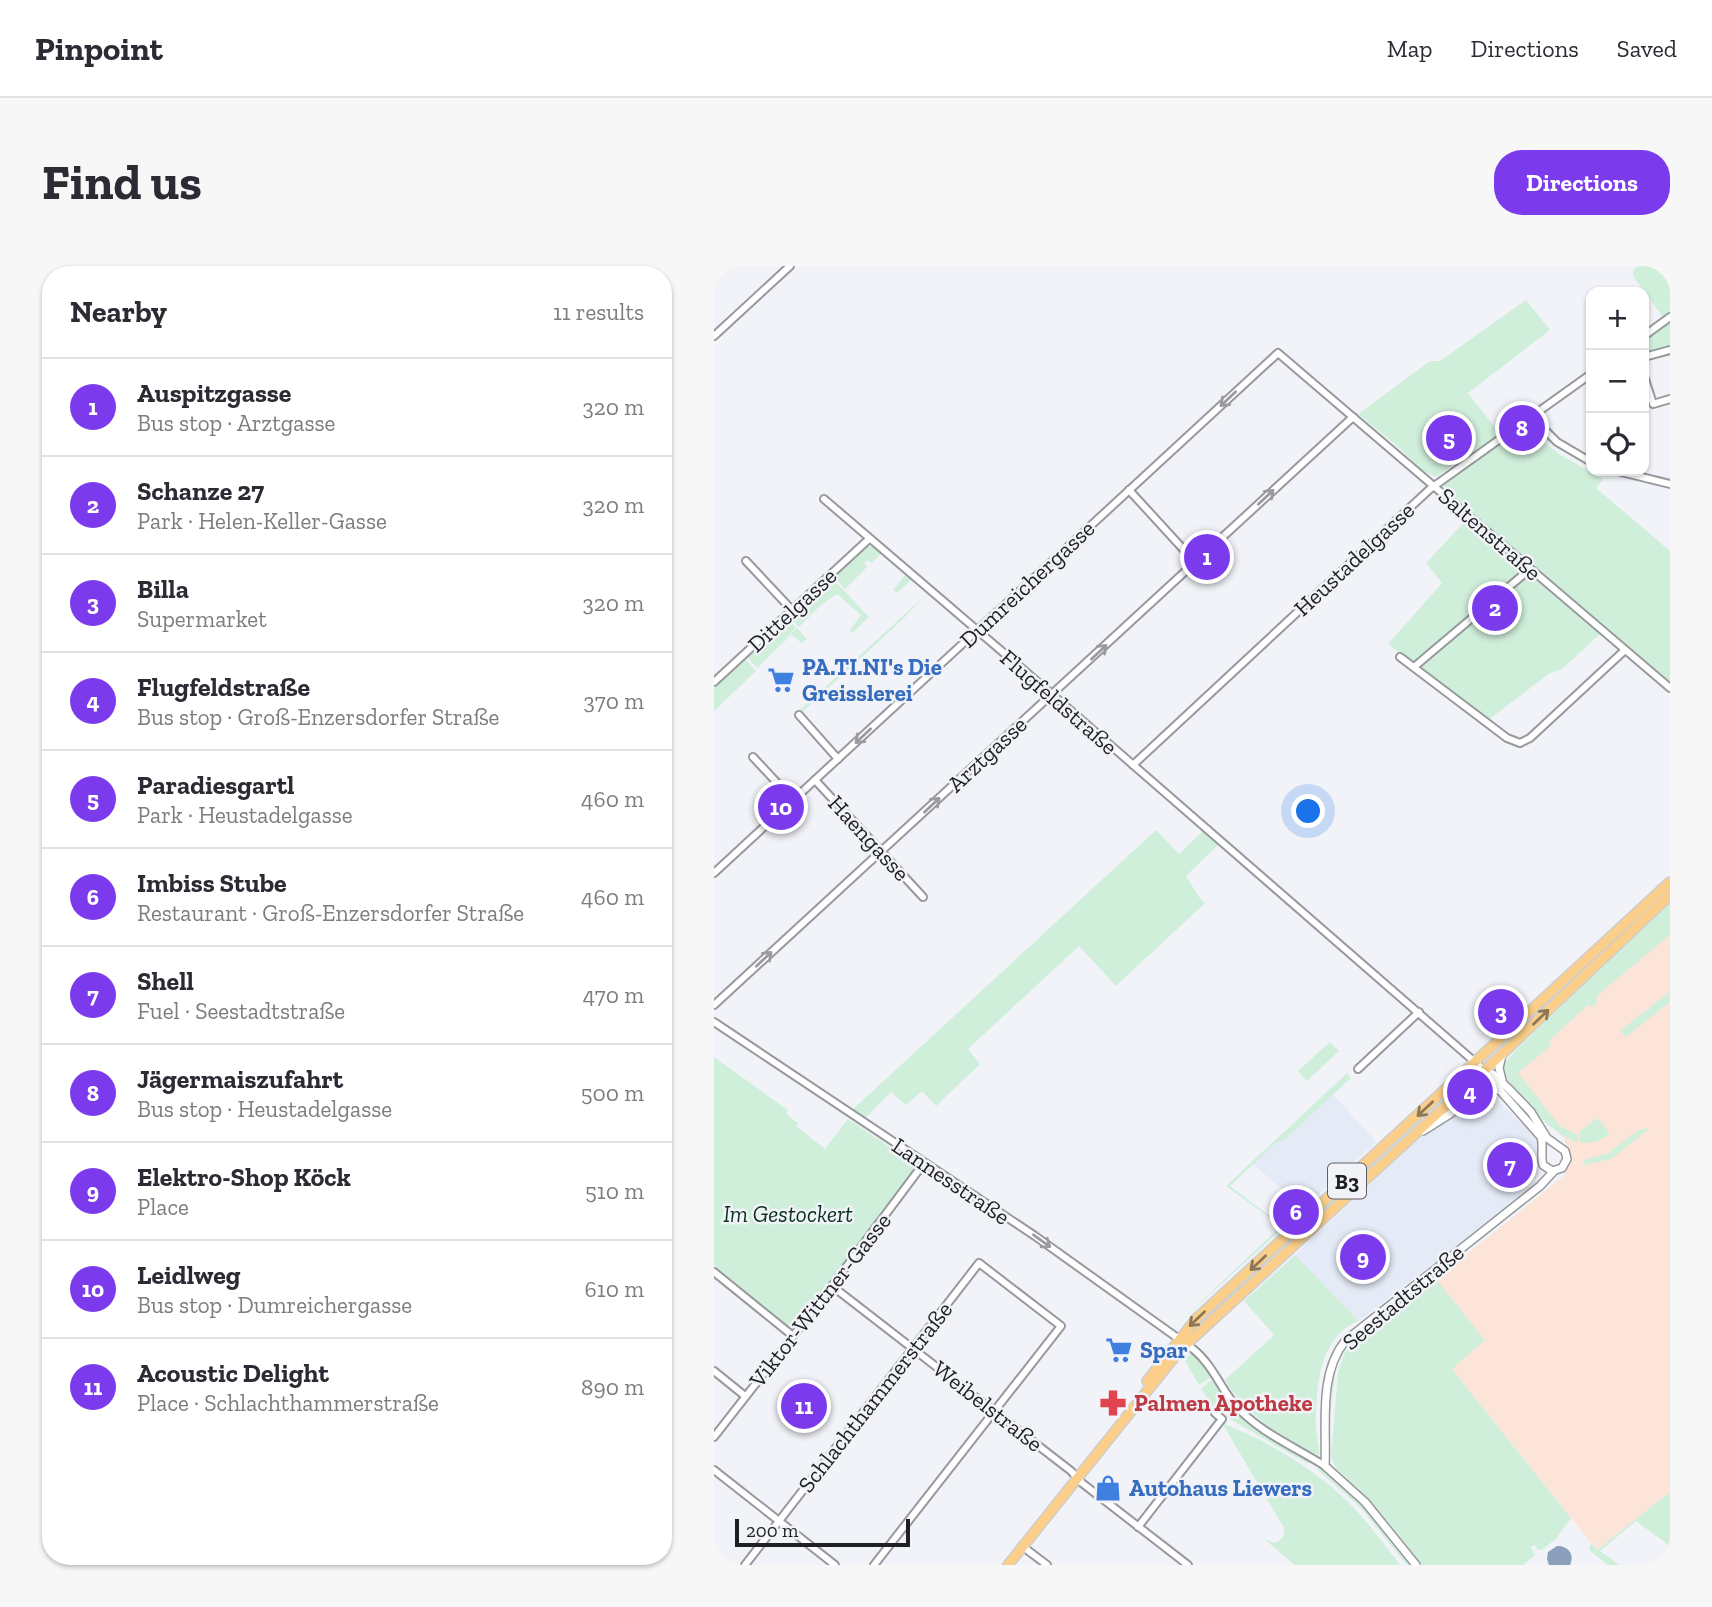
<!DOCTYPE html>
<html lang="en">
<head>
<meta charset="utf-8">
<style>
  :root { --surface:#fff; --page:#f7f7f7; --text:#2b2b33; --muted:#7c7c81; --line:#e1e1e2; --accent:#7c3aed }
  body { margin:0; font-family:"Zilla Slab",serif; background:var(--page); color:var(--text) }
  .controls { position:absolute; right:21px; top:21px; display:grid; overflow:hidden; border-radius:14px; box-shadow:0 2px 5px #0004 }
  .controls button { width:63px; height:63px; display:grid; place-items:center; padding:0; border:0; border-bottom:2px solid var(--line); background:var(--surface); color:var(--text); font:35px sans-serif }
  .scale { position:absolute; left:21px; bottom:18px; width:175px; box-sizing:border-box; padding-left:7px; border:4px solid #1f2022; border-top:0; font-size:19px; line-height:24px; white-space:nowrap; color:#1f2022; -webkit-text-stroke:5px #f1f3f8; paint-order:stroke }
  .you { position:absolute; left:595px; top:546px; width:24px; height:24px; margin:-18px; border:5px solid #fff; border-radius:50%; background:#1a73e8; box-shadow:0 0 0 10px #1a73e833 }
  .badge { display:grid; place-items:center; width:46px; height:46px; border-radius:50%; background:var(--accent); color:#fff; font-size:23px; font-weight:700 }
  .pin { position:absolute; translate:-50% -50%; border:4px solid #fff; box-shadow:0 2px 7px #0006 }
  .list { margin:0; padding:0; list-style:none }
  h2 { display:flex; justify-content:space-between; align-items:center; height:91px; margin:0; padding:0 28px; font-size:30px }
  h2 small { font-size:23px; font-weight:400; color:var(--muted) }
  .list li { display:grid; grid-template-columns:46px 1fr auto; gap:21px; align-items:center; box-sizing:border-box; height:98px; padding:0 28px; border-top:2px solid var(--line) }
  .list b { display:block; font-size:26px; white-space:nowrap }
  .list p { margin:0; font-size:23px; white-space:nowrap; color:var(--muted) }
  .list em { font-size:23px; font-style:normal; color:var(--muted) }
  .icon { flex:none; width:38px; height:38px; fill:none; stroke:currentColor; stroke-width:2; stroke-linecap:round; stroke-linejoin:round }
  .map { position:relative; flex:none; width:956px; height:1299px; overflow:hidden; border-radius:28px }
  header { display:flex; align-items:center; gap:42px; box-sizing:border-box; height:98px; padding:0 35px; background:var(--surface); border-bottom:2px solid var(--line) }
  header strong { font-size:33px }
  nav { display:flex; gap:38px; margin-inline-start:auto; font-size:24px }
  .intro { display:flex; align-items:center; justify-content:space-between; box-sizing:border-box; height:168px; padding:0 42px }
  h1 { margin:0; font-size:49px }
  .button { padding:18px 32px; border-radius:28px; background:var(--accent); color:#fff; font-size:24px; font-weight:700 }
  main { display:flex; gap:42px; padding:0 42px }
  aside { flex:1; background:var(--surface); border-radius:28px; box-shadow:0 2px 5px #0004 }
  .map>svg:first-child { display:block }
  .built { fill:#e4eaf6 }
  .industrial { fill:#fce4d9 }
  .green { fill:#d0efda }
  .water { fill:#8c9fbb }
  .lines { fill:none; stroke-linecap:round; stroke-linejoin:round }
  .minor-casing { stroke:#97999d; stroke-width:10 }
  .tertiary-casing { stroke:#97999d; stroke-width:10 }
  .primary-casing { stroke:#cecece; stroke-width:12 }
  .minor { stroke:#fff; stroke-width:6 }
  .tertiary { stroke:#fff; stroke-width:7 }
  .primary { stroke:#fbce89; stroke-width:9 }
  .oneway { stroke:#9a9b9c }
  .oneway2 { stroke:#8d7756 }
  .labels { text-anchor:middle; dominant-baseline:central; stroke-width:5; stroke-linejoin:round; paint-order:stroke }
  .shield { fill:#f1f3f8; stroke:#5e5f62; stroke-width:2 }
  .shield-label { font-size:21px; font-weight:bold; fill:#1f2022 }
  .street-label { font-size:23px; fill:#1f2022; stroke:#f1f3f8 }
  .shop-label { font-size:23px; font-weight:bold; fill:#366cbe; stroke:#f1f3f8; text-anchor:start }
  .park-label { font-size:23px; font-style:italic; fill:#07321d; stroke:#f1f3f8 }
  .health-label { font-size:23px; font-weight:bold; fill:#be3a42; stroke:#f1f3f8; text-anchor:start }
</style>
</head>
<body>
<header>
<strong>Pinpoint</strong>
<nav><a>Map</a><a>Directions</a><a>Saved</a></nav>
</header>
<div class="intro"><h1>Find us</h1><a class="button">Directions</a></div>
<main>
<aside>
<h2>Nearby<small>11 results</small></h2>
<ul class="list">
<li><span class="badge">1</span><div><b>Auspitzgasse</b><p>Bus stop · Arztgasse</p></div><em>320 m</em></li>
<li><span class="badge">2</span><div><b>Schanze 27</b><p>Park · Helen-Keller-Gasse</p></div><em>320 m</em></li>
<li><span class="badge">3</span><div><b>Billa</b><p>Supermarket</p></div><em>320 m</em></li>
<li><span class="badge">4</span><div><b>Flugfeldstraße</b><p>Bus stop · Groß-Enzersdorfer Straße</p></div><em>370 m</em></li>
<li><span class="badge">5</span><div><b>Paradiesgartl</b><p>Park · Heustadelgasse</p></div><em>460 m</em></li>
<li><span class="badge">6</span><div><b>Imbiss Stube</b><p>Restaurant · Groß-Enzersdorfer Straße</p></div><em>460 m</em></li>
<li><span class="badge">7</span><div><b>Shell</b><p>Fuel · Seestadtstraße</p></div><em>470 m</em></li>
<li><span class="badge">8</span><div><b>Jägermaiszufahrt</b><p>Bus stop · Heustadelgasse</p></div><em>500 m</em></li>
<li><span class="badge">9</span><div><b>Elektro-Shop Köck</b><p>Place</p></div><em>510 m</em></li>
<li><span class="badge">10</span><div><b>Leidlweg</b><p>Bus stop · Dumreichergasse</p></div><em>610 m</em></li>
<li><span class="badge">11</span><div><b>Acoustic Delight</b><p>Place · Schlachthammerstraße</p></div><em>890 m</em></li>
</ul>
</aside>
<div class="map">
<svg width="956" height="1299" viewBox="0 0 956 1299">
  <rect width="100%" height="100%" fill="#f1f3f8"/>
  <!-- built -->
  <g class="built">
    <polygon points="619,828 662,876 573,957 570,955 586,939 539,898 562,877 570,874"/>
    <polygon points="766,828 776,828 819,867 826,879 822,890 825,908 803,932 645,1055 581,989 701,876"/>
  </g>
  <!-- industrial -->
  <polygon class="industrial" points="956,659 956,1226 883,1284 738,1103 722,1013 851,909 851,873 791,812"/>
  <!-- green -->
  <g class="green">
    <polygon points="925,0 956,0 956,45 930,66 948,50 919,10 919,4"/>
    <polygon points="812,34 836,64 754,127 785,167 877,102 877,105 787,169 785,168 722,211 709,205 682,179 644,148 716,95 726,95"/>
    <polygon points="956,53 956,80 930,88 930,72"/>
    <polygon points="807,163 818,166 845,188 889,213 882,222 956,285 956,418 730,224 730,217"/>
    <polygon points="753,253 886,368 848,403 836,407 774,454 674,378 728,317 712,297"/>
    <polygon points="154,280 163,282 198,313 183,327 179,324 191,309 167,288 157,297 154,294 150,297 153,301 131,323 120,311"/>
    <polygon points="118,312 155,351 138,367 136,364 147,349 123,328 107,339 85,361 76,351"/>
    <polygon points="214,327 188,354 86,448 84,446"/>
    <polygon points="74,353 82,362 52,391 83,362 93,373 88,377 77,369 43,402 33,391"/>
    <polygon points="31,393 42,405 0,445 0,422"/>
    <polygon points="442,564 465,588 489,565 505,578 472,610 485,631 491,637 402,720 365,680 254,783 266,798 222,840 208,825 192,839 177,826 150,853 137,845"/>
    <path d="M 956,635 L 956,669 L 891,723 L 882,731 L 884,735 L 878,741 L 874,739 L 836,774 L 837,779 L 804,807 L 846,860 L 864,869 L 864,876 C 839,871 795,823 788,800 L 802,784 Z"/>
    <polygon points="956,725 956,736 912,771 906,765"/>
    <polygon points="616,776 625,785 593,815 584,805"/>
    <polygon points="0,791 74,844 72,848 84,857 82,860 111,883 134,853 204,900 78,1065 0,999"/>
    <polygon points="755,806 757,808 482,1064 518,1024"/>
    <polygon points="633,807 637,812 570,874 562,877 516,920 570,961 457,1064 567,960 512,920"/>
    <polygon points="884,852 896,868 882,876 866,877 865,866"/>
    <polygon points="926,863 935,863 897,893 870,899 870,894 894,887"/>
    <polygon points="819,929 820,931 634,1079 622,1101 614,1165 621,1098 631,1079"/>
    <path d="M 581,989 L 645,1055 C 604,1070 602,1124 602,1161 C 602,1170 606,1180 605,1189 C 570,1176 530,1146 511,1114 L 560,1069 L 530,1035 Z"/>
    <polygon points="722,1013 771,1074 738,1103 857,1252 842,1273 828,1284 824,1284 821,1279 817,1281 821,1289 809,1299 708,1299 654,1232 622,1202 617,1192 624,1106 631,1086"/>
    <polygon points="478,1087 491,1100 496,1112 485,1119 470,1093"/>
    <polygon points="497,1114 517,1138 509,1149 498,1139 487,1123"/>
    <polygon points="519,1143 597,1194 594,1198 512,1151"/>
    <path d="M 508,1157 C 552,1174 601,1203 635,1237 C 654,1256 670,1278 686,1299 L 581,1299 L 550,1273 L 561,1277 C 568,1274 571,1269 570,1262 Z"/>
    <polygon points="605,1200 648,1237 699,1299 693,1299 646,1241 604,1204"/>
    <polygon points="956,1226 956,1280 922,1255 886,1285 906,1299 894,1299 875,1284 877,1277 883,1284"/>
  </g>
  <!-- water -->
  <path class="water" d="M 843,1280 C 854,1280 861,1288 856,1299 L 835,1299 L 833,1293 L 834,1286 Z"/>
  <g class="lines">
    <!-- minor casing -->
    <g class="minor-casing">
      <g id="minor">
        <polyline points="0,70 76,0"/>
        <polyline points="930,70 956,51"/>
        <polyline points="930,91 956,84"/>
        <polyline points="930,110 939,138 956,133"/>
        <polyline points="818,151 843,176 877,196"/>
        <polyline points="903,205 956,218"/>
        <polyline points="415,224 481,296"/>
        <polyline points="110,233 333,424 762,797"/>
        <polyline points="32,295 78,344"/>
        <polyline points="686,391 793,472 806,477 816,472 911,384"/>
        <polyline points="700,401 816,303"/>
        <polyline points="0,416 155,273"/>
        <polyline points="85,449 124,493"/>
        <polyline points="39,491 79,534"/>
        <polyline points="419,499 716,223 877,108"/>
        <polyline points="101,514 209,631"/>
        <polyline points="0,607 564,87 956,422"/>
        <polyline points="0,739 639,151"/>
        <path d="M 0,756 L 321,970 L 479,1083 C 498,1098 506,1121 521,1139 C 545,1166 581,1181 611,1200"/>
        <polyline points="644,803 705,746"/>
        <polyline points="0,1006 79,1070"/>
        <polyline points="118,1020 357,1205 368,1217 474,1299"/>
        <polyline points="0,1105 31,1130"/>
        <polyline points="0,1171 118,1020 210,897"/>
        <polyline points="0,1204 121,1299"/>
        <polyline points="424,1261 508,1153 501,1147"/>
        <polyline points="308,1280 333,1299"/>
        <polyline points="31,1299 265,997 347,1060 160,1299"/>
      </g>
    </g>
    <!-- tertiary casing -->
    <g class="tertiary-casing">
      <g id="tertiary">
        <path d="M 762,797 L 827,871 C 830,881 826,890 829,899 L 838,905 L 848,902 L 853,893 L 851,885 L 833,872 L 817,846 L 795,823 L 779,808 L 770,805"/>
        <polyline points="788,814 785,802 788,789"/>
        <polyline points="709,865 736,848 766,823 774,821 784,824"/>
        <path d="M 702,1299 L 651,1236 L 611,1200 C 613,1160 604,1109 631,1075 L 826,920 L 840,905"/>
      </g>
    </g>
    <!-- primary casing -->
    <g class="primary-casing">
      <g id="primary">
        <polyline points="433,1115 482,1053 956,616"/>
        <polyline points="294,1299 466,1084 773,802 956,629"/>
      </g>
    </g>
    <!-- minor -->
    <use href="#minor" class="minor"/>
    <!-- tertiary -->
    <use href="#tertiary" class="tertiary"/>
    <!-- primary -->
    <use href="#primary" class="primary"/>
  </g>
  <!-- one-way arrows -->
  <defs><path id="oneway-shaft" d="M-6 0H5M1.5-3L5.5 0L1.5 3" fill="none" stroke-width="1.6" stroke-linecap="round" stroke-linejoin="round" transform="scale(1.75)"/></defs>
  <g class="oneway">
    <use href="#oneway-shaft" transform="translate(514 133) rotate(137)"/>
    <use href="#oneway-shaft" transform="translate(552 231) rotate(-43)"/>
    <use href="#oneway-shaft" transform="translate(385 386) rotate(-43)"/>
    <use href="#oneway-shaft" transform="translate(149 470) rotate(137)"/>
    <use href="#oneway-shaft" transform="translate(218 539) rotate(-43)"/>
    <use href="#oneway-shaft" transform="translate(50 693) rotate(-43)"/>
    <use href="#oneway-shaft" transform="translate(328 975) rotate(36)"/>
  </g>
  <g class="oneway2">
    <use href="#oneway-shaft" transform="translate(827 751) rotate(-44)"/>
    <use href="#oneway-shaft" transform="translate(711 843) rotate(137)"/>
    <use href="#oneway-shaft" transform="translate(544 997) rotate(137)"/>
    <use href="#oneway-shaft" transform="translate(483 1053) rotate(136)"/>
  </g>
  <!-- icons -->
  <defs>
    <g id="supermarket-bare" transform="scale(2.1)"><path d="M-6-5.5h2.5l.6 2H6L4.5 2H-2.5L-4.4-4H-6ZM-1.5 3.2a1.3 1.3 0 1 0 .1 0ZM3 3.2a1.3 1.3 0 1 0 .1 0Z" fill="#3f7fe0" stroke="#f1f3f8" stroke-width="2.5" paint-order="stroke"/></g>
    <g id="pharmacy-bare" transform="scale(2.1)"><path d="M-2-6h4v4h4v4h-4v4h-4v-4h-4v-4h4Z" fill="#e0444e" stroke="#f1f3f8" stroke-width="2.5" paint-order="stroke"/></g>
    <g id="shop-bare" transform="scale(2.1)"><path d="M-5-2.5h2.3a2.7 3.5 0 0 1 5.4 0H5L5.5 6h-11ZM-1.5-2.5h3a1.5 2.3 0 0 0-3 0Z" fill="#3f7fe0" stroke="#f1f3f8" stroke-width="2.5" paint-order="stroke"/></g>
  </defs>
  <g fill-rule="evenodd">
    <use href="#supermarket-bare" x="67" y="414"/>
    <use href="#supermarket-bare" x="405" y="1084"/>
    <use href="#pharmacy-bare" x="399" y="1137"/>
    <use href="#shop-bare" x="394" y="1222"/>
  </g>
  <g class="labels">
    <!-- shield labels -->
    <rect class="shield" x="614" y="897.5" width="38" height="35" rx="5"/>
    <g class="shield-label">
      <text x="633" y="915">B3</text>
    </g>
    <!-- street labels -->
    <g class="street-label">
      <text transform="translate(776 268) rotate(41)">Saltenstraße</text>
      <text transform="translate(640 293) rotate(-43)">Heustadelgasse</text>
      <text transform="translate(313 318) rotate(-43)">Dumreichergasse</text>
      <text transform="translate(78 344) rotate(-43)">Dittelgasse</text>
      <text transform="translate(345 436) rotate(41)">Flugfeldstraße</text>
      <text transform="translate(273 488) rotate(-43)">Arztgasse</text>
      <text transform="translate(155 572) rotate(47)">Haengasse</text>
      <text transform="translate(237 915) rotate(34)">Lannesstraße</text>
      <text transform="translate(689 1031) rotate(-40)">Seestadtstraße</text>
      <text transform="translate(106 1034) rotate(-52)">Viktor-Wittner-Gasse</text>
      <text transform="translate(161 1131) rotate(-52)">Schlachthammerstraße</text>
      <text transform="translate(274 1140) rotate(38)">Weibelstraße</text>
    </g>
    <!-- shop labels -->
    <g class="shop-label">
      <text x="88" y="401">PA.TI.NI's Die<tspan x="88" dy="26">Greisslerei</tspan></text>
      <text x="426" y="1084">Spar</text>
      <text x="415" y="1222">Autohaus Liewers</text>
    </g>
    <!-- park labels -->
    <g class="park-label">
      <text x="74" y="948">Im Gestockert</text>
    </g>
    <!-- health labels -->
    <g class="health-label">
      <text x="420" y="1137">Palmen Apotheke</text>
    </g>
  </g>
</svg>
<div class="controls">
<button>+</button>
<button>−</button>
<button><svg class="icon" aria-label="locate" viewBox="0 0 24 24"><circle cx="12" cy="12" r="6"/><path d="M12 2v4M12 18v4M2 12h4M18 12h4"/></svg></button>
</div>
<div class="scale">200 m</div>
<div class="you"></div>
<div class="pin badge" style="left:493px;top:291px">1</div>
<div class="pin badge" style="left:781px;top:342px">2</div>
<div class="pin badge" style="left:787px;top:746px">3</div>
<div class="pin badge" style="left:756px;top:826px">4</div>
<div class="pin badge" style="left:735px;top:172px">5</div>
<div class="pin badge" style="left:582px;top:946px">6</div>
<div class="pin badge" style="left:796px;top:899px">7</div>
<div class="pin badge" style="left:808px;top:162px">8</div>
<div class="pin badge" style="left:649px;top:991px">9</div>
<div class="pin badge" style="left:67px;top:541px">10</div>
<div class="pin badge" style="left:90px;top:1140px">11</div>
</div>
</main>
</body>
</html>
